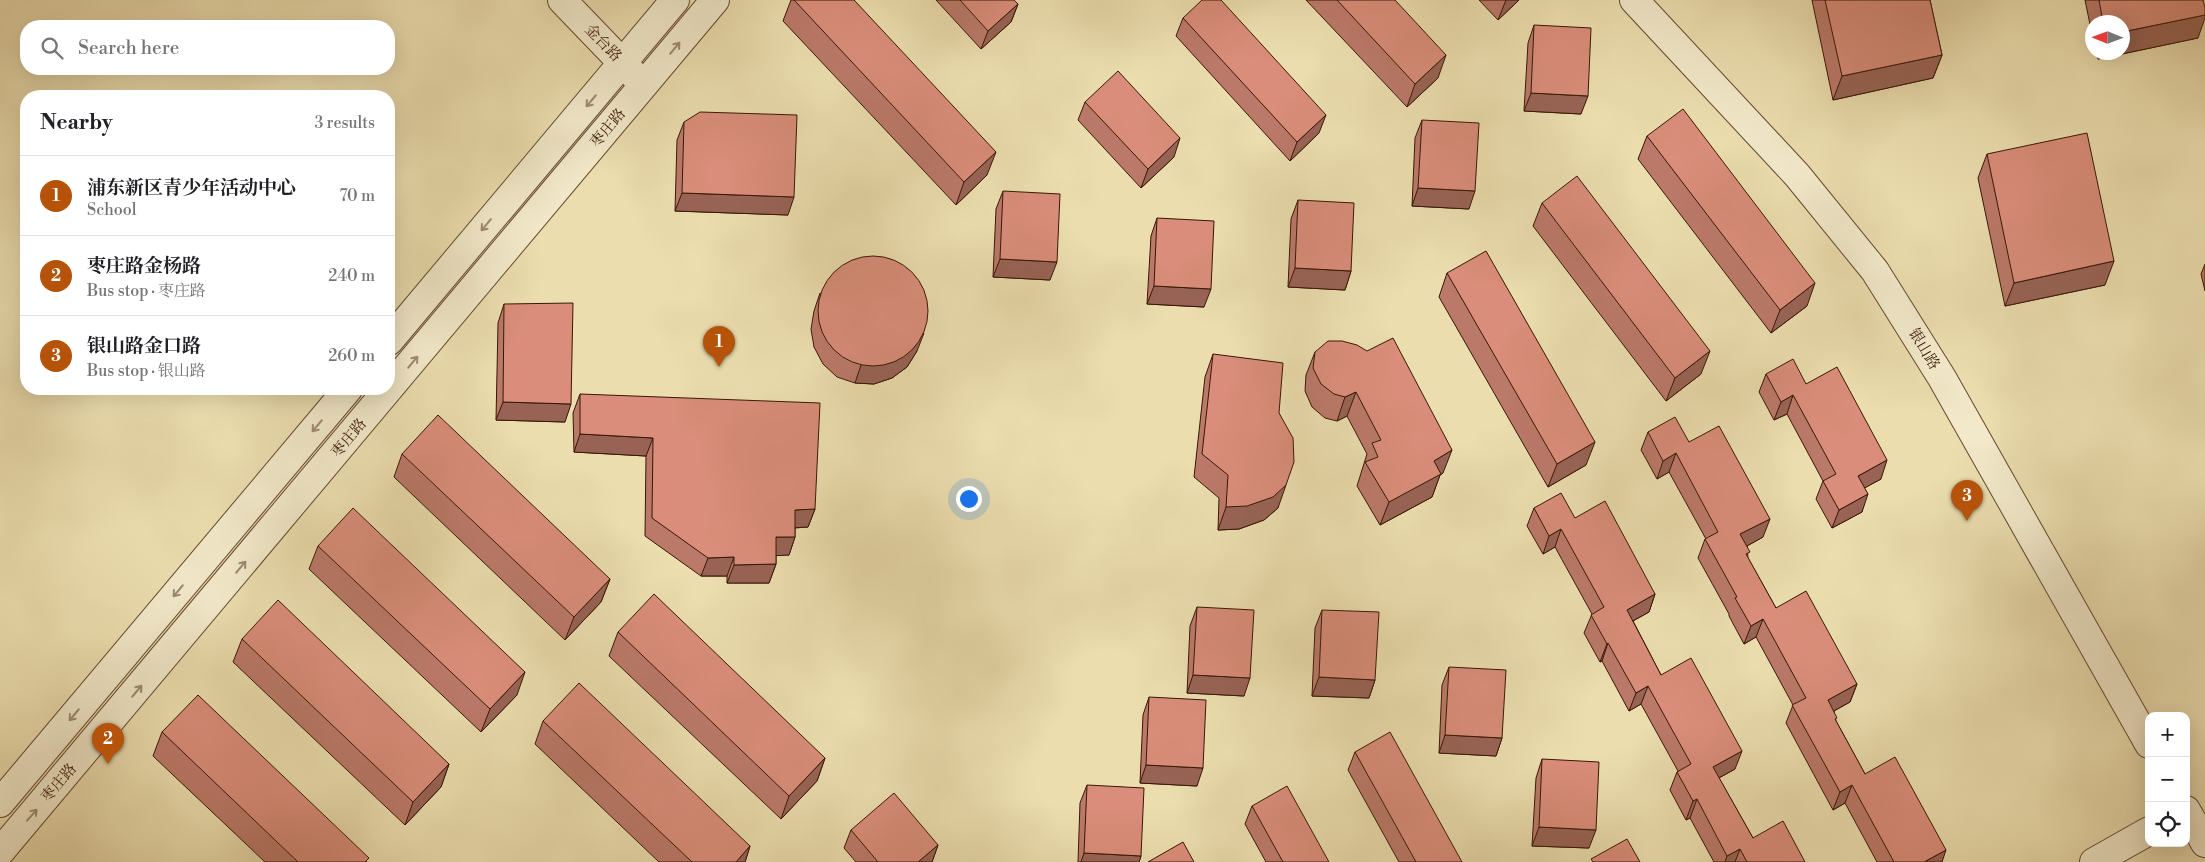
<!DOCTYPE html>
<html lang="en">
<head>
<meta charset="utf-8">
<style>
  :root { --surface:#fff; --page:#f2f2f2; --text:#202124; --muted:#757577; --line:#e0e0e0; --accent:#b45309 }
  body { margin:0; font-family:"Libre Bodoni","Noto Serif SC",serif; background:var(--page); color:var(--text) }
  .controls { position:absolute; right:15px; bottom:15px; display:grid; overflow:hidden; border-radius:10px; box-shadow:0 5px 20px #0002 }
  .controls button { width:45px; height:45px; display:grid; place-items:center; padding:0; border:0; border-bottom:1px solid var(--line); background:var(--surface); color:var(--text); font:25px sans-serif }
  .compass { position:absolute; left:2085px; top:15px; width:45px; height:45px; border-radius:50%; background:var(--surface); box-shadow:0 5px 20px #0002; rotate:271deg }
  .you { position:absolute; left:968px; top:498px; width:18px; height:18px; margin:-12px; border:4px solid #fff; border-radius:50%; background:#1a73e8; box-shadow:0 0 0 8px #1a73e833 }
  .badge { display:grid; place-items:center; width:32px; height:32px; border-radius:50%; background:var(--accent); color:#fff; font-size:16px; font-weight:700 }
  .pin { position:absolute; translate:-50% -41px; filter:drop-shadow(0 1px 2px #0008) }
  .pin::after { content:''; position:absolute; top:26px; width:18px; height:15px; background:inherit; clip-path:polygon(0 0,100% 0,50% 100%) }
  .list { margin:0; padding:0; list-style:none }
  h2 { display:flex; justify-content:space-between; align-items:center; height:65px; margin:0; padding:0 20px; font-size:21px }
  h2 small { font-size:16px; font-weight:400; color:var(--muted) }
  .list li { display:grid; grid-template-columns:32px 1fr auto; gap:15px; align-items:center; box-sizing:border-box; height:80px; padding:0 20px; border-top:1px solid var(--line) }
  .list b { display:block; font-size:19px; white-space:nowrap }
  .list p { margin:0; font-size:16px; white-space:nowrap; color:var(--muted) }
  .list em { font-size:16px; font-style:normal; color:var(--muted) }
  .icon { flex:none; width:28px; height:28px; fill:none; stroke:currentColor; stroke-width:2; stroke-linecap:round; stroke-linejoin:round }
  .map { position:relative; flex:none; width:2205px; height:862px; overflow:hidden }
  .search { position:absolute; background:var(--surface); box-shadow:0 5px 20px #0002; left:20px; top:20px; width:375px; height:55px; display:flex; align-items:center; gap:12px; box-sizing:border-box; padding:0 18px; border-radius:20px; color:var(--muted); font-size:19px }
  .panel { position:absolute; background:var(--surface); box-shadow:0 5px 20px #0002; left:20px; top:90px; width:375px; height:305px; border-radius:20px }
  .map>svg:first-child { display:block }
  .lines { fill:none; stroke-linecap:round; stroke-linejoin:round }
  .minor-casing { stroke:#65482e; stroke-width:30 }
  .minor { stroke:#f2e9ca; stroke-width:28 }
  .wall { fill:#bb7969; stroke:#381704 }
  .shaded-wall { fill:#986355; stroke:#381704 }
  .building { fill:#d98d7a; stroke:#381704 }
  .oneway { stroke:#9e8a71 }
  .labels { text-anchor:middle; dominant-baseline:central; stroke-width:5; stroke-linejoin:round; paint-order:stroke }
  .street-label { font-size:15px; fill:#381704; stroke:#f2e9ca }
</style>
</head>
<body>
<div class="map">
<svg width="2205" height="862" viewBox="0 0 2205 862">
  <rect width="100%" height="100%" fill="#ebddae"/>
  <filter id="stains"><feTurbulence type="fractalNoise" baseFrequency=".004" numOctaves="4"/><feColorMatrix values="0 0 0 0 .2 0 0 0 0 .09 0 0 0 0 .02 0 0 0 .5 -.17"/></filter>
  <radialGradient id="worn" r=".72"><stop offset=".6" stop-color="#630" stop-opacity="0"/><stop offset="1" stop-color="#630" stop-opacity=".3"/></radialGradient>
  <g class="lines">
    <!-- minor casing -->
    <g class="minor-casing">
      <g id="minor">
        <polyline points="562,0 636,77"/>
        <polyline points="1634,0 1797,175 1875,271 1942,378 2149,744"/>
        <polyline points="389,341 675,0"/>
        <polyline points="0,803 348,389"/>
        <polyline points="2186,810 2205,843"/>
        <polyline points="0,852 715,0"/>
        <polyline points="2094,862 2149,831"/>
      </g>
    </g>
    <!-- minor -->
    <use href="#minor" class="minor"/>
  </g>
  <!-- wall -->
  <g class="wall">
    <polygon points="791,0 854,0 987,175 956,205 783,21"/>
    <polygon points="936,0 1014,0 1018,4 1011,22 981,49"/>
    <polygon points="1306,0 1395,0 1438,78 1407,107"/>
    <polygon points="1479,0 1519,0 1498,20"/>
    <polygon points="1812,0 1930,0 1942,55 1933,78 1833,100"/>
    <polygon points="2085,0 2203,0 2198,38 2098,59 2096,52 2122,52 2122,22 2092,22 2092,34"/>
    <polygon points="1183,18 1319,133 1290,161 1176,36"/>
    <polygon points="1534,25 1581,114 1524,111 1528,43"/>
    <polygon points="1085,102 1174,157 1141,188 1078,120"/>
    <polygon points="1422,120 1469,209 1412,206 1415,138"/>
    <polygon points="684,122 788,215 675,211 677,140"/>
    <polygon points="1647,136 1807,306 1771,333 1638,159"/>
    <polygon points="1987,154 2105,285 2005,306 1978,178"/>
    <polygon points="1003,191 1050,280 993,277 996,209"/>
    <polygon points="1298,200 1351,271 1345,290 1288,287 1291,219"/>
    <polygon points="1542,203 1701,374 1666,401 1533,226"/>
    <polygon points="1157,218 1204,307 1147,304 1151,236"/>
    <polygon points="2205,264 2205,291 2201,274"/>
    <polygon points="1447,273 1586,465 1548,487 1439,297"/>
    <polygon points="820,293 917,351 907,367 892,378 874,384 855,383 837,377 823,364 814,347 811,329 814,311"/>
    <polygon points="504,304 565,422 496,420 498,323"/>
    <polygon points="1315,352 1443,473 1440,475 1432,497 1380,525 1357,486 1367,454 1347,416 1337,421 1325,418 1312,407 1305,391 1306,375"/>
    <polygon points="1213,354 1279,413 1278,508 1264,520 1239,529 1218,530 1219,498 1194,477 1205,377"/>
    <polygon points="1766,374 1806,384 1881,479 1864,488 1862,512 1832,528 1816,499 1823,481 1787,414 1774,420 1759,392"/>
    <polygon points="580,394 815,509 808,527 795,528 795,537 789,555 776,555 776,564 769,583 727,583 727,576 701,576 645,536 646,456 574,452 573,413"/>
    <polygon points="1648,432 1689,442 1763,537 1747,546 1748,558 1776,608 1857,684 1850,702 1834,711 1836,721 1865,774 1942,862 1877,862 1845,803 1833,810 1786,723 1793,705 1756,637 1744,644 1729,616 1729,614 1698,558 1705,539 1706,539 1669,472 1657,479 1641,450"/>
    <polygon points="402,454 610,579 601,602 565,640 394,477"/>
    <polygon points="1534,508 1575,518 1655,594 1649,612 1633,621 1661,675 1735,769 1719,778 1753,838 1805,862 1714,862 1690,818 1686,820 1670,790 1677,772 1678,771 1641,704 1629,711 1602,661 1600,662 1584,633 1592,614 1555,547 1543,554 1527,526"/>
    <polygon points="318,546 517,695 481,732 309,569"/>
    <polygon points="1197,607 1244,696 1187,693 1190,626"/>
    <polygon points="1322,610 1375,680 1369,698 1312,696 1315,628"/>
    <polygon points="618,632 825,758 817,781 781,819 609,656"/>
    <polygon points="242,639 449,764 441,787 405,825 233,662"/>
    <polygon points="1449,667 1502,738 1496,756 1439,753 1442,685"/>
    <polygon points="1149,697 1197,786 1140,783 1143,715"/>
    <polygon points="543,721 750,846 745,862 659,862 535,744"/>
    <polygon points="162,732 367,862 265,862 153,756"/>
    <polygon points="1355,752 1462,862 1399,862 1348,770"/>
    <polygon points="1542,759 1589,848 1532,846 1536,778"/>
    <polygon points="1087,785 1141,856 1139,862 1078,862 1080,803"/>
    <polygon points="1252,806 1329,862 1266,862 1245,824"/>
    <polygon points="851,830 938,845 932,862 856,862 844,848"/>
  </g>
  <!-- shaded-wall -->
  <g class="shaded-wall">
    <polygon points="1506,0 1519,0 1498,20"/>
    <polygon points="1018,4 1011,22 981,49 988,31"/>
    <polygon points="2205,15 2205,18 2198,38 2098,59 2100,52 2122,52 2122,32"/>
    <polygon points="1446,55 1438,78 1407,107 1415,84"/>
    <polygon points="1942,55 1933,78 1833,100 1842,76"/>
    <polygon points="1531,93 1588,96 1581,114 1524,111"/>
    <polygon points="1326,115 1319,133 1290,161 1297,142"/>
    <polygon points="1180,138 1174,157 1141,188 1148,169"/>
    <polygon points="996,152 987,175 956,205 964,182"/>
    <polygon points="1418,188 1475,191 1469,209 1412,206"/>
    <polygon points="682,193 794,197 788,215 675,211"/>
    <polygon points="1000,259 1057,262 1050,280 993,277"/>
    <polygon points="2114,261 2105,285 2005,306 2014,283"/>
    <polygon points="1295,268 1351,271 1345,290 1288,287"/>
    <polygon points="1815,283 1807,306 1771,333 1780,310"/>
    <polygon points="1154,286 1211,289 1204,307 1147,304"/>
    <polygon points="924,333 917,351 907,367 892,378 874,384 855,383 861,365"/>
    <polygon points="1710,351 1701,374 1666,401 1675,378"/>
    <polygon points="1356,392 1347,416 1337,421 1345,397"/>
    <polygon points="1793,395 1787,414 1774,420 1781,402"/>
    <polygon points="503,402 571,404 565,422 496,420"/>
    <polygon points="580,434 653,438 646,456 574,452"/>
    <polygon points="1595,442 1586,465 1548,487 1557,464"/>
    <polygon points="1452,450 1443,473 1440,475 1432,497 1380,525 1389,502 1434,461"/>
    <polygon points="1676,453 1669,472 1657,479 1663,461"/>
    <polygon points="1887,460 1881,479 1852,495 1858,476"/>
    <polygon points="1286,485 1278,508 1264,520 1239,529 1218,530 1226,507"/>
    <polygon points="1868,494 1862,512 1832,528 1839,510"/>
    <polygon points="815,509 808,527 789,528 795,510"/>
    <polygon points="1770,519 1763,537 1734,553 1740,534"/>
    <polygon points="1561,529 1555,547 1543,554 1549,536"/>
    <polygon points="776,537 795,537 789,555 769,556"/>
    <polygon points="734,557 727,576 701,576 708,558"/>
    <polygon points="776,564 769,583 727,583 734,565"/>
    <polygon points="610,579 601,602 565,640 574,617"/>
    <polygon points="1655,594 1649,612 1620,628 1627,610"/>
    <polygon points="1763,619 1756,637 1744,644 1751,626"/>
    <polygon points="1608,643 1602,661 1600,662 1607,644"/>
    <polygon points="525,672 517,695 481,732 490,709"/>
    <polygon points="1193,675 1250,678 1244,696 1187,693"/>
    <polygon points="1319,677 1375,680 1369,698 1312,696"/>
    <polygon points="1857,684 1850,702 1821,718 1828,700"/>
    <polygon points="1648,686 1641,704 1629,711 1636,693"/>
    <polygon points="1445,735 1502,738 1496,756 1439,753"/>
    <polygon points="1742,751 1735,769 1706,785 1713,767"/>
    <polygon points="825,758 817,781 781,819 789,796"/>
    <polygon points="449,764 441,787 405,825 413,802"/>
    <polygon points="1146,765 1203,768 1197,786 1140,783"/>
    <polygon points="1852,785 1845,803 1833,810 1840,792"/>
    <polygon points="1697,799 1690,818 1686,820 1693,801"/>
    <polygon points="1539,827 1596,830 1589,848 1532,846"/>
    <polygon points="938,845 932,862 918,862"/>
    <polygon points="750,846 745,862 736,862"/>
    <polygon points="1740,849 1735,862 1725,862 1727,856"/>
    <polygon points="1946,850 1942,862 1924,862"/>
    <polygon points="1084,853 1141,856 1139,862 1081,862"/>
  </g>
  <!-- building -->
  <g class="building">
    <polygon points="794,0 854,0 996,152 964,182"/>
    <polygon points="960,0 1014,0 1018,4 988,31"/>
    <polygon points="1202,0 1221,0 1326,115 1297,142 1183,18"/>
    <polygon points="1337,0 1395,0 1446,55 1415,84"/>
    <polygon points="1825,0 1930,0 1942,55 1842,76"/>
    <polygon points="2099,0 2203,0 2205,8 2205,15 2122,32 2122,22 2103,22"/>
    <polygon points="1534,25 1591,28 1588,96 1531,93"/>
    <polygon points="1118,71 1180,138 1148,169 1085,102"/>
    <polygon points="1683,109 1815,283 1780,310 1647,136"/>
    <polygon points="700,112 797,115 794,197 682,193 684,122"/>
    <polygon points="1422,120 1479,123 1475,191 1418,188"/>
    <polygon points="2087,133 2114,261 2014,283 1987,154"/>
    <polygon points="1577,176 1710,351 1675,378 1542,203"/>
    <polygon points="1003,191 1060,194 1057,262 1000,259"/>
    <polygon points="1298,200 1354,203 1351,271 1295,268"/>
    <polygon points="1157,218 1214,221 1211,289 1154,286"/>
    <polygon points="1486,251 1595,442 1557,464 1447,273"/>
    <circle cx="873" cy="311" r="55"/>
    <polygon points="573,303 571,404 503,402 504,304"/>
    <polygon points="1393,338 1452,450 1434,461 1441,474 1389,502 1365,462 1378,457 1372,443 1381,440 1356,392 1345,397 1334,394 1321,384 1313,368 1315,352 1328,341 1342,341 1357,345 1367,351"/>
    <polygon points="1213,354 1283,363 1279,413 1293,438 1294,462 1286,485 1273,497 1247,506 1226,507 1228,475 1202,454"/>
    <polygon points="1793,359 1806,384 1837,367 1887,460 1858,476 1868,494 1839,510 1823,481 1836,474 1793,395 1781,402 1766,374"/>
    <polygon points="580,394 820,403 815,509 795,510 795,537 776,537 776,564 734,565 734,557 708,558 652,518 653,438 580,434"/>
    <polygon points="438,415 610,579 574,617 402,454"/>
    <polygon points="1675,417 1689,442 1719,426 1770,519 1740,534 1750,552 1746,554 1776,608 1806,591 1857,684 1828,700 1837,718 1835,719 1865,774 1895,757 1946,850 1924,862 1894,862 1852,785 1840,792 1792,705 1806,698 1763,619 1751,626 1735,598 1737,597 1705,539 1718,532 1676,453 1663,461 1648,432"/>
    <polygon points="1561,493 1575,518 1605,501 1655,594 1627,610 1661,675 1691,658 1742,751 1713,767 1753,838 1783,821 1805,862 1747,862 1740,849 1727,856 1697,799 1693,801 1677,772 1691,764 1648,686 1636,693 1608,643 1607,644 1591,615 1604,607 1561,529 1549,536 1534,508"/>
    <polygon points="353,508 525,672 490,709 318,546"/>
    <polygon points="654,594 825,758 789,796 618,632"/>
    <polygon points="278,600 449,764 413,802 242,639"/>
    <polygon points="1197,607 1254,610 1250,678 1193,675"/>
    <polygon points="1322,610 1379,612 1375,680 1319,677"/>
    <polygon points="1449,667 1506,670 1502,738 1445,735"/>
    <polygon points="579,683 750,846 736,862 692,862 543,721"/>
    <polygon points="198,695 369,858 365,862 298,862 162,732"/>
    <polygon points="1149,697 1206,700 1203,768 1146,765"/>
    <polygon points="1390,732 1462,862 1416,862 1355,752"/>
    <polygon points="1542,759 1599,762 1596,830 1539,827"/>
    <polygon points="1087,785 1144,788 1141,856 1084,853"/>
    <polygon points="1287,786 1329,862 1283,862 1252,806"/>
    <polygon points="894,793 938,845 918,862 878,862 851,830"/>
    <polygon points="1627,839 1640,862 1593,862 1591,859"/>
    <polygon points="1183,842 1194,862 1148,862"/>
  </g>
  <!-- one-way arrows -->
  <defs><path id="oneway-shaft" d="M-6 0H5M1.5-3L5.5 0L1.5 3" fill="none" stroke-width="1.6" stroke-linecap="round" stroke-linejoin="round" transform="scale(1.25)"/></defs>
  <g class="oneway">
    <use href="#oneway-shaft" transform="translate(675 48) rotate(-50)"/>
    <use href="#oneway-shaft" transform="translate(591 101) rotate(130)"/>
    <use href="#oneway-shaft" transform="translate(486 225) rotate(130)"/>
    <use href="#oneway-shaft" transform="translate(413 362) rotate(-50)"/>
    <use href="#oneway-shaft" transform="translate(317 426) rotate(130)"/>
    <use href="#oneway-shaft" transform="translate(241 567) rotate(-50)"/>
    <use href="#oneway-shaft" transform="translate(178 591) rotate(130)"/>
    <use href="#oneway-shaft" transform="translate(137 691) rotate(-50)"/>
    <use href="#oneway-shaft" transform="translate(74 715) rotate(130)"/>
    <use href="#oneway-shaft" transform="translate(32 815) rotate(-49)"/>
  </g>
  <g class="labels">
    <!-- street labels -->
    <g class="street-label">
      <text transform="translate(603 43) rotate(46)">金台路</text>
      <text transform="translate(608 128) rotate(-50)">枣庄路</text>
      <text transform="translate(1924 349) rotate(59)">银山路</text>
      <text transform="translate(349 438) rotate(-50)">枣庄路</text>
      <text transform="translate(59 783) rotate(-49)">枣庄路</text>
    </g>
  </g>
  <rect width="100%" height="100%" filter="url(#stains)"/>
  <rect width="100%" height="100%" fill="url(#worn)"/>
</svg>
<div class="controls">
<button>+</button>
<button>−</button>
<button><svg class="icon" aria-label="locate" viewBox="0 0 24 24"><circle cx="12" cy="12" r="6"/><path d="M12 2v4M12 18v4M2 12h4M18 12h4"/></svg></button>
</div>
<svg class="compass" viewBox="-18 -18 36 36"><path d="M0-13l5 13h-10z" fill="#e53935"/><path d="M0 13l5-13h-10z" fill="#757577"/></svg>
<div class="you"></div>
<div class="pin badge" style="left:719px;top:367px">1</div>
<div class="pin badge" style="left:108px;top:764px">2</div>
<div class="pin badge" style="left:1967px;top:521px">3</div>
<div class="search"><svg class="icon" aria-label="search" viewBox="0 0 24 24"><circle cx="10" cy="10" r="6"/><path d="M15 15l6 6"/></svg>Search here</div>
<section class="panel">
<h2>Nearby<small>3 results</small></h2>
<ul class="list">
<li><span class="badge">1</span><div><b>浦东新区青少年活动中心</b><p>School</p></div><em>70 m</em></li>
<li><span class="badge">2</span><div><b>枣庄路金杨路</b><p>Bus stop · 枣庄路</p></div><em>240 m</em></li>
<li><span class="badge">3</span><div><b>银山路金口路</b><p>Bus stop · 银山路</p></div><em>260 m</em></li>
</ul>
</section>
</div>
</body>
</html>
